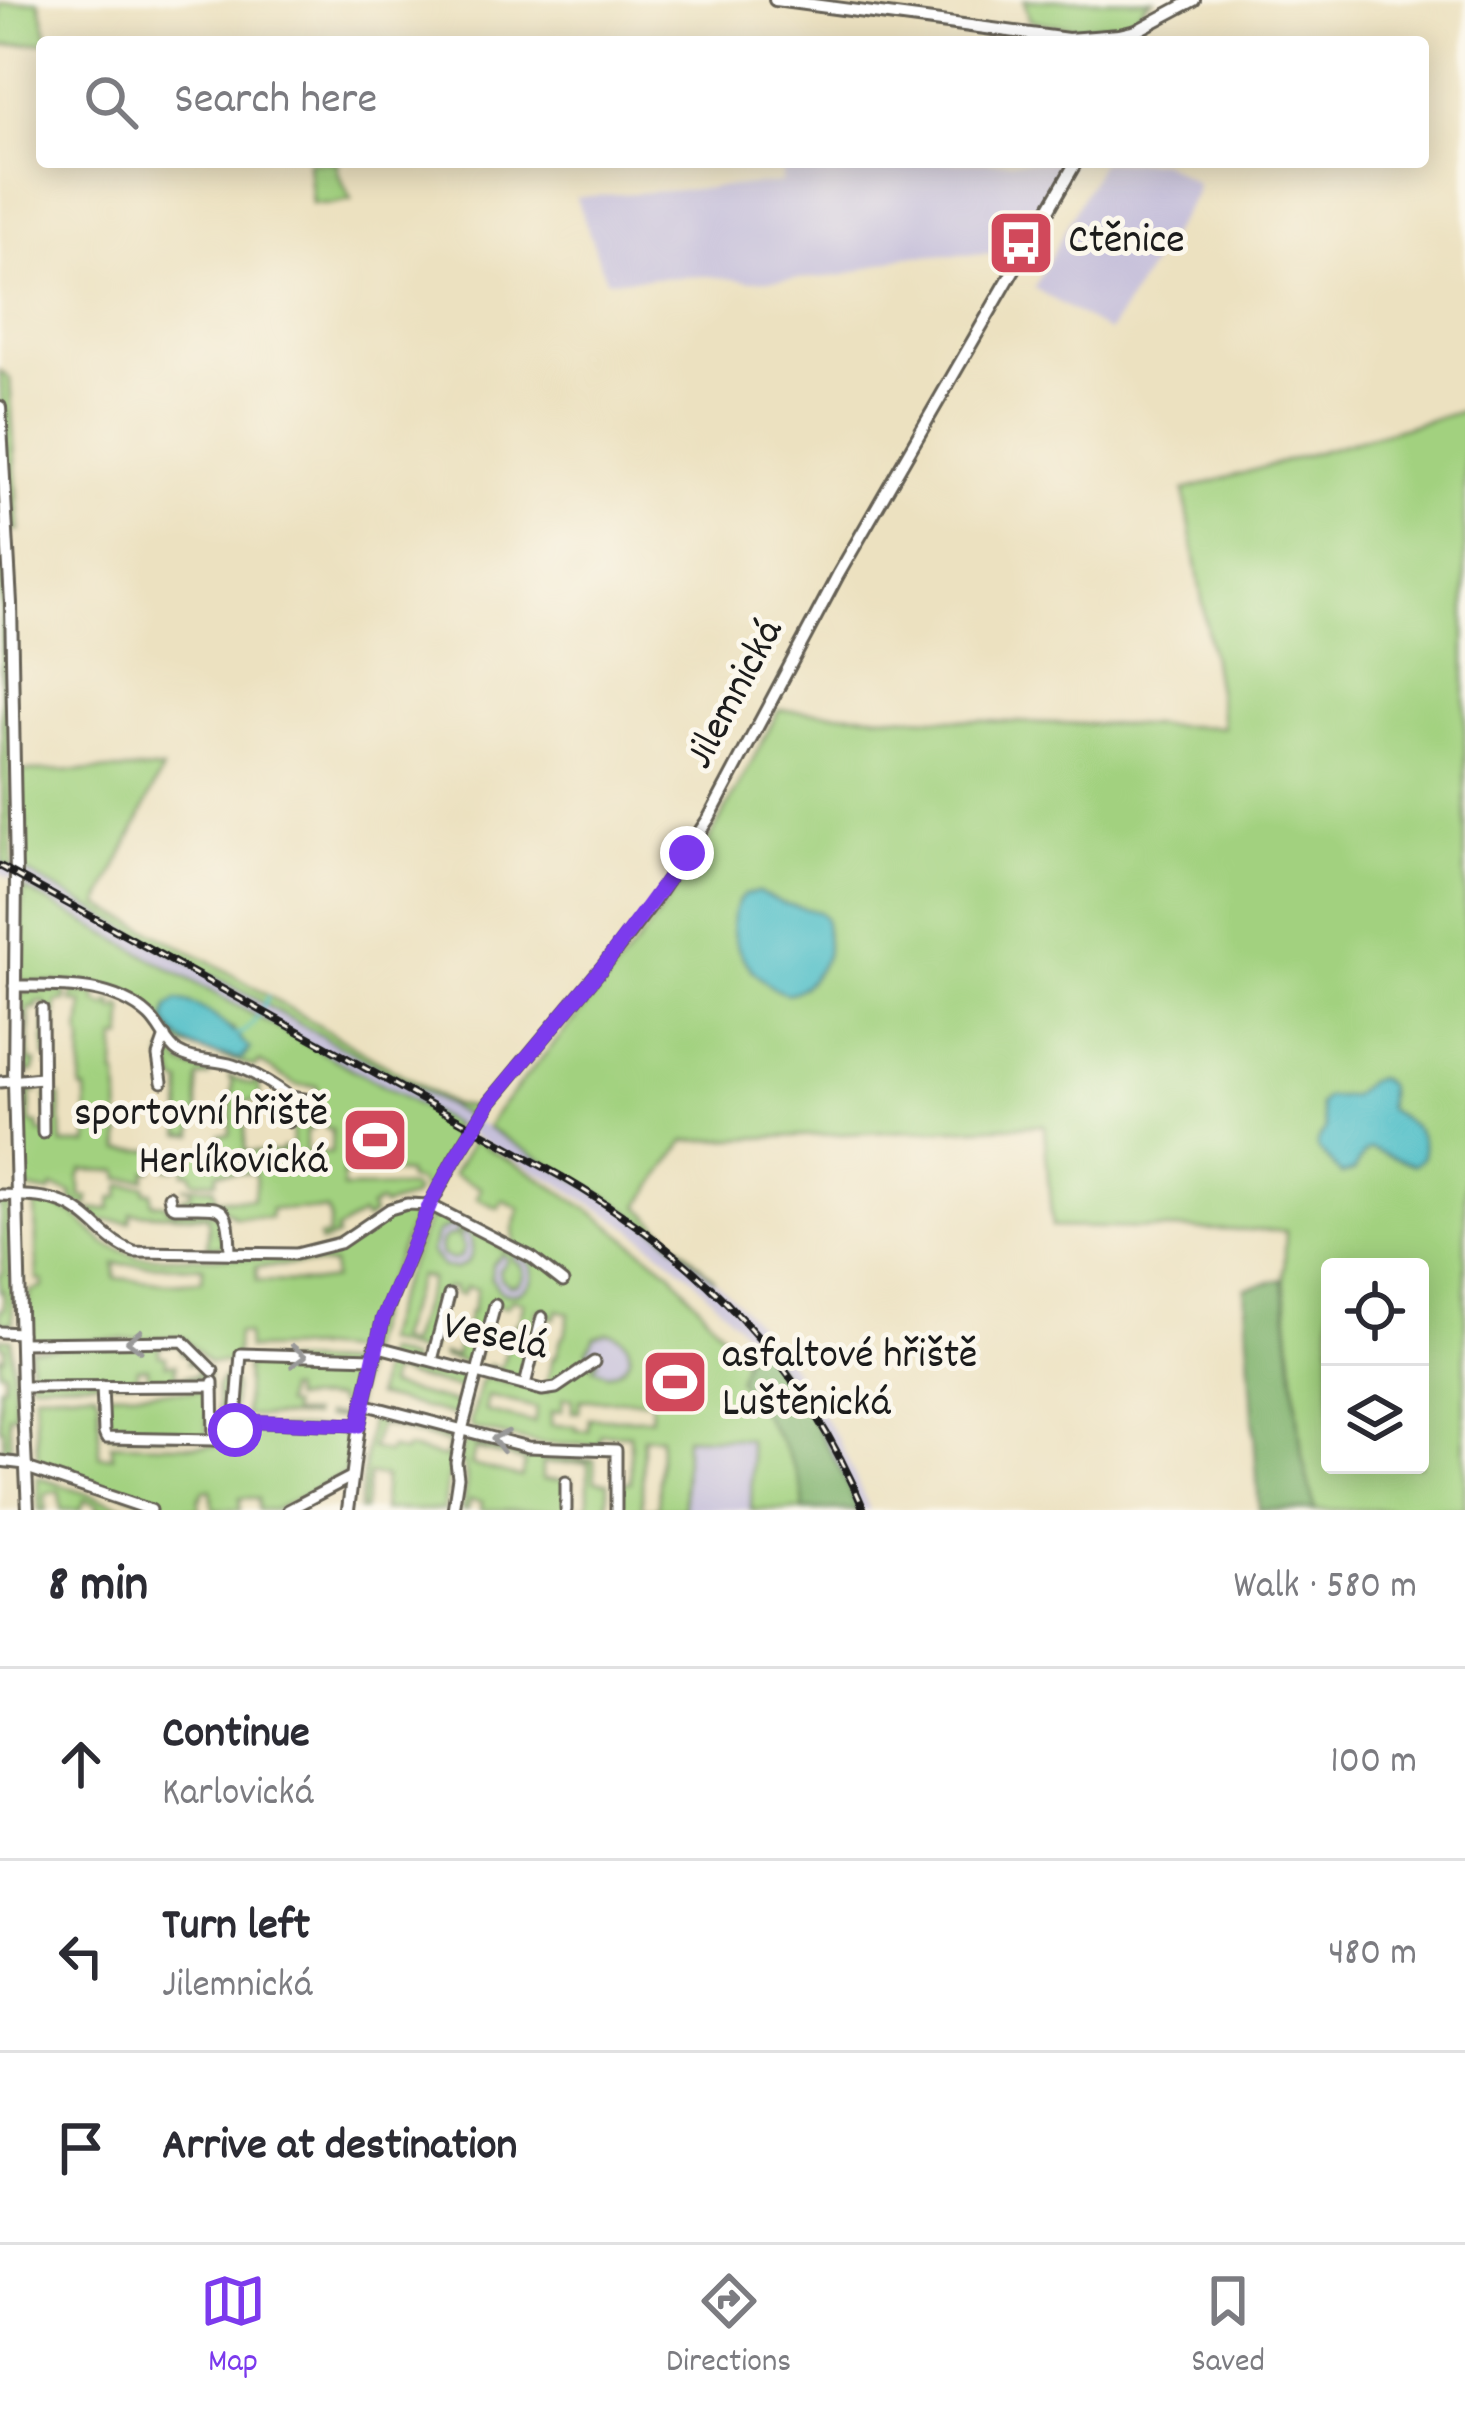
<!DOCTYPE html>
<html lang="en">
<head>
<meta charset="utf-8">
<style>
  :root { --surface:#fff; --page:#f2f2f3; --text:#2b2b33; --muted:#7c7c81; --line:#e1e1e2; --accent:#7c3aed }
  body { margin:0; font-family:Dekko,sans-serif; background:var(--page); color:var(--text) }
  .controls { position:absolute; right:36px; bottom:36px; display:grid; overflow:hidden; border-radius:12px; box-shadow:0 6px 30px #0003 }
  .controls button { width:108px; height:108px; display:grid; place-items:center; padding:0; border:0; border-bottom:3px solid var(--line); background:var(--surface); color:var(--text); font:60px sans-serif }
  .stop { position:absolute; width:36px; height:36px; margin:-27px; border:9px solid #7c3aed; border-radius:50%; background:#fff }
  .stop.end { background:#7c3aed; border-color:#fff; box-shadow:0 3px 12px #0008 }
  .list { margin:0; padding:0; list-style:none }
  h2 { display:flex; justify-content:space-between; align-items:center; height:156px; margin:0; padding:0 48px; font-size:51px }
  h2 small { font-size:39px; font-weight:400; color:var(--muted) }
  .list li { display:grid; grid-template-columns:78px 1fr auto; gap:36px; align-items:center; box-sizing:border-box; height:192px; padding:0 48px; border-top:3px solid var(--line) }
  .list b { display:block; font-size:45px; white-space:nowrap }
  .list p { margin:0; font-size:39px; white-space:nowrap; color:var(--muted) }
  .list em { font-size:39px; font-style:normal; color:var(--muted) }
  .icon { flex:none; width:66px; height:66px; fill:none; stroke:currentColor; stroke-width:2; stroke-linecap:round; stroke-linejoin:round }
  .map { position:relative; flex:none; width:1465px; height:1510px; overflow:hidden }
  .search { position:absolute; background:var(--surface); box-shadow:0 6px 30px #0003; left:36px; right:36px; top:36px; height:132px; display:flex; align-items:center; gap:30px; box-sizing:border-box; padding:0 42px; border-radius:12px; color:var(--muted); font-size:45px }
  .sheet { height:732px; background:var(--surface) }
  nav { display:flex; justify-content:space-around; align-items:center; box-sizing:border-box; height:168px; border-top:3px solid var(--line); background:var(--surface); font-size:33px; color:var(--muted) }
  nav a { display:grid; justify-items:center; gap:6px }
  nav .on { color:var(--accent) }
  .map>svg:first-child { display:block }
  .industrial { fill:#c6c0da }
  .green { fill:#a2d17f; stroke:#5f764e; stroke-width:3; fill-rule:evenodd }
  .forest { fill:#81b36e; stroke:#4e6845; stroke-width:3 }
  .water { fill:#51bfc8; stroke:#366e72; stroke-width:3 }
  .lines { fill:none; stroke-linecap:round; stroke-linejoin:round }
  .stream { stroke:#51bfc8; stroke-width:3 }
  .minor-casing { stroke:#656155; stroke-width:15 }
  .tertiary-casing { stroke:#656155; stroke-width:16 }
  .minor { stroke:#fff; stroke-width:9 }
  .tertiary { stroke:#fff; stroke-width:10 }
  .rail-casing { stroke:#1c1c1c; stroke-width:8 }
  .rail { stroke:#fbf7ec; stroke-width:3; stroke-dasharray:9; stroke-linecap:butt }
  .oneway { stroke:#999 }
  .route { stroke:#7c3aed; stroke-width:15 }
  .labels { text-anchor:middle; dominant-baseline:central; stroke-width:10; stroke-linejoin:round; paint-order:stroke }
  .poi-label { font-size:42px; fill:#1c1c1c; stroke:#fbf7ec; text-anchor:start }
  .street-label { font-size:42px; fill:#1c1c1c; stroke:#fbf7ec }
</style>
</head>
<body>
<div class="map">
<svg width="1465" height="1510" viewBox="0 0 1465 1510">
  <rect width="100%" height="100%" fill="#fbf7ec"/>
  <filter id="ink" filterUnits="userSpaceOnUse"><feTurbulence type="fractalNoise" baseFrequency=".00833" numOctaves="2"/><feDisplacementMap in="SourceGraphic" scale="24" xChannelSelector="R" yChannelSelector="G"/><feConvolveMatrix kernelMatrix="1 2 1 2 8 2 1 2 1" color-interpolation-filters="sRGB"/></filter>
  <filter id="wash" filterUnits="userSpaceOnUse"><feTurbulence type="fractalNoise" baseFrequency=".004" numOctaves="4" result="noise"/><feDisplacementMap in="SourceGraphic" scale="48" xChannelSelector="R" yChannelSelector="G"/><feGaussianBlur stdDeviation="2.7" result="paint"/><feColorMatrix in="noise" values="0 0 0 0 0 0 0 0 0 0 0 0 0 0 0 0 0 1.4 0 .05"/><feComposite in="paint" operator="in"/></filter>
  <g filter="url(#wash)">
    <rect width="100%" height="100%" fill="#ece1c0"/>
    <!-- industrial -->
    <g class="industrial">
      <polygon points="784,162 1072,162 1021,254 908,256 841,276 815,278 750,281 708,276 606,280 576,197 781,183"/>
      <polygon points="1101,162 1161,162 1196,183 1196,193 1109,332 1034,288"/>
      <polygon points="0,858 565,1171 641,1219 699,1265 737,1302 781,1351 838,1439 870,1510 857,1510 754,1342 689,1275 633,1230 558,1183 0,873"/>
      <circle cx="452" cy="1248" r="21"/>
      <circle cx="511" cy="1273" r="21"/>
      <circle cx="609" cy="1353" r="21"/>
      <polygon points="684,1437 749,1438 752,1460 751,1510 683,1510 681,1479"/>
    </g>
    <!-- green -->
    <g class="green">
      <polygon points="1024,0 1153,0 1146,4 1132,22 1078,28 1030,21"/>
      <polygon points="39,1 49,42 0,46 0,4"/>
      <polygon points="308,162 337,162 338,172 351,200 330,204 312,203"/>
      <polygon points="0,371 10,379 19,530 8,530"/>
      <path d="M 1465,410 L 1465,1510 L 1315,1510 L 1302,1456 L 1284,1276 L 1286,1231 L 1052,1227 L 1044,1125 L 685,1141 L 639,1206 L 715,1280 L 663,1235 L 617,1203 L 487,1128 L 497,1111 C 566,1028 641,948 699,856 C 728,809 753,759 779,710 L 1005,722 L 1223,727 L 1184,490 ZM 1330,1267 L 1420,1267 L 1420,1465 L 1330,1465 Z"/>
      <polygon points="0,478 6,580 12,869 3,863"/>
      <polygon points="162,770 99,905 211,962 453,1105 471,1107 472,1114 468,1117 19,868 20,836 27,821 19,815 19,771"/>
      <path d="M 23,888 L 454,1125 L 448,1133 L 462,1141 L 430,1194 L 425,1194 L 418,1182 L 408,1180 L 407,1173 L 380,1172 L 380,1168 L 370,1168 L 369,1172 L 343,1172 L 343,1188 L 411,1187 L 415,1193 L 411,1198 L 383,1206 L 379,1202 L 370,1208 L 373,1214 L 366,1220 L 362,1215 L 336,1231 L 337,1237 L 320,1243 L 319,1237 L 328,1236 L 330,1219 L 327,1210 L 271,1209 L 270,1218 L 235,1217 L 222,1207 L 183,1204 L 183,1197 L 191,1196 L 191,1189 L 183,1187 L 214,1187 L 216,1199 L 253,1199 L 256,1182 L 254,1173 L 217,1172 L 216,1181 L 193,1181 L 191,1173 L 184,1173 L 184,1162 L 177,1162 L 176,1169 L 166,1169 L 166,1163 L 153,1162 L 152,1170 L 146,1171 L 145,1179 L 120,1179 L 119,1171 L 82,1170 L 79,1179 L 81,1197 L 88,1197 L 88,1205 L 79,1205 L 72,1200 L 72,1193 L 52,1187 L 50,1193 L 28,1189 L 24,1183 L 19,1088 L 26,1082 L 33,1085 L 37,1092 L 30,1093 L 31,1124 L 38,1124 L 39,1133 L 48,1133 L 46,1096 L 60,1096 L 62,1144 L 88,1144 L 86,1090 L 81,1089 L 82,1041 L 80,1035 L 83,1003 L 72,1002 L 73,992 L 97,995 L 96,1002 L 107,1007 L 110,1002 L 114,1004 L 112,1009 L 117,1011 L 120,1006 L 124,1009 L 123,1038 L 116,1039 L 115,1075 L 118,1076 L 121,1150 L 220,1151 L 220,1135 L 230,1134 L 233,1083 L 229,1076 L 253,1085 L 256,1080 L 259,1081 L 260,1101 L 245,1102 L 245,1152 L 281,1152 L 282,1148 L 292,1147 L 292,1122 L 315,1125 L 313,1129 L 306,1130 L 306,1153 L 331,1153 L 332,1130 L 326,1129 L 322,1117 L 316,1113 L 297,1113 L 295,1110 L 318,1110 L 317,1086 L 297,1085 L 259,1062 L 256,1067 L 180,1045 L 153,1012 L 118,991 L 91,984 L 27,982 L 19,977 ZM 168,1007 L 233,1029 L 236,1035 L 178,1040 L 165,1020 Z"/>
      <path d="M 30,990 L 66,992 L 66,1001 L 57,1002 C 53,1030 56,1058 56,1089 L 48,1088 L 45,1083 L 52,1081 L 52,1058 L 45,1057 L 45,1002 L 37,1002 L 37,1008 L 29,1008 L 29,1061 L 36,1062 L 34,1070 L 30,1073 L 20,1067 L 23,1048 L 26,1047 L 26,1018 L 23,1017 L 19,997 Z"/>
      <polygon points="170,1050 184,1066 209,1073 209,1076 198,1078 198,1115 194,1116 194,1135 181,1134 182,1083 176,1082 172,1064 164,1061 167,1057 163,1058 164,1054"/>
      <path d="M 473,1140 L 529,1171 L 595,1214 L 672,1273 L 743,1359 L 755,1337 C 798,1395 831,1443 858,1510 L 751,1510 L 752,1460 L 748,1439 L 685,1437 L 684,1509 L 621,1510 L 621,1483 L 631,1482 L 630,1434 L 601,1434 L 599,1444 L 593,1445 L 541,1444 L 474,1429 L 470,1424 L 481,1381 L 487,1378 L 548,1392 L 547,1380 L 553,1357 L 556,1357 L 562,1336 L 565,1335 L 569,1313 L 558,1310 L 555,1318 L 547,1317 L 548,1311 L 537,1309 L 521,1378 L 487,1368 L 488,1365 L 501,1368 L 515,1324 L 518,1324 L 524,1302 L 512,1299 L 507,1307 L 491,1304 L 474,1364 L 442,1357 L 442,1354 L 455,1356 L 461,1334 L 464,1334 L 469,1312 L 472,1312 L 477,1289 L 465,1287 L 462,1295 L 454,1293 L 455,1288 L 445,1288 L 429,1355 L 382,1342 L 396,1296 L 429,1218 L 441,1217 L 496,1242 L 501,1249 L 515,1249 L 513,1229 L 520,1209 L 503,1200 L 498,1208 L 477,1198 L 481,1188 L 453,1174 ZM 452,1226 L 458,1228 L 456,1235 C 443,1236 438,1242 442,1255 L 452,1260 L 460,1258 L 464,1248 L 459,1237 L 464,1231 C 474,1240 475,1252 467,1263 L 456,1269 L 443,1267 L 431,1252 L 437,1233 ZM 504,1253 L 507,1261 L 499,1270 L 500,1278 L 509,1285 L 517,1284 C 527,1276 525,1265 513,1260 L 513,1253 C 528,1259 534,1263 532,1280 C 524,1292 514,1297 500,1291 L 491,1278 L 492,1264 ZM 419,1276 L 431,1279 L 408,1345 L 396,1341 ZM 607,1332 C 637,1336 637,1369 607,1374 L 593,1367 L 599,1361 L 597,1358 L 589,1361 L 587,1351 L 594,1337 ZM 488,1396 L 537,1408 L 534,1423 L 485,1411 ZM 563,1398 L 572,1399 L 572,1412 L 579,1412 L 580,1400 L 651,1400 L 651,1418 L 589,1418 L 588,1431 L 576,1430 L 576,1426 L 551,1425 L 551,1412 L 562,1411 ZM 643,1437 L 660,1437 L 658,1509 L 642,1508 Z"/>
      <path d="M 121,1185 L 145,1186 L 145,1192 L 152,1192 L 152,1203 L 164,1204 L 169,1210 C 189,1210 211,1206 225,1222 L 218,1223 L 218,1234 L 224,1235 L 223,1246 L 207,1247 L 209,1225 L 207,1216 L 131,1213 L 130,1222 L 99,1220 L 90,1213 L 92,1209 L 110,1209 L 112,1198 L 119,1197 Z"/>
      <polygon points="0,1201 8,1201 13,1323 0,1322 0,1310 4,1309 3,1291 0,1291 0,1275 3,1274"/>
      <path d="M 35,1202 L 54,1205 L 75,1215 L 105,1244 L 138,1257 L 300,1258 L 341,1247 L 361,1236 L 386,1217 L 405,1209 L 416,1213 L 380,1298 L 365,1353 L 314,1348 L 247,1349 L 246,1334 L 237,1333 L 235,1363 L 209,1363 L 184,1338 L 29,1341 L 29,1292 L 43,1287 L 43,1281 L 37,1280 ZM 115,1264 L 203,1267 L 202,1281 L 170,1283 L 115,1278 ZM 313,1264 L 333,1265 L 333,1279 L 311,1282 L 257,1281 L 256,1267 Z"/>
      <polygon points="0,1338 11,1339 15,1415 9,1415 11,1456 0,1456 0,1449 4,1448 3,1429 0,1428 0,1386 4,1385 5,1371 0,1371 0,1357 4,1357 5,1347 0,1345"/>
      <path d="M 181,1344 L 198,1363 L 208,1370 L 208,1379 L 147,1380 L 147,1368 L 137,1368 L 136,1380 L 31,1382 L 30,1348 ZM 181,1345 L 181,1353 L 188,1355 L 188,1364 L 197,1364 L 197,1375 L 176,1377 L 176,1364 L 166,1364 L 166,1356 L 159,1355 L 159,1346 Z"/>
      <path d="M 384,1352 L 410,1360 L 411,1368 L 454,1376 L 462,1371 L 471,1374 L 463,1418 L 376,1396 ZM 391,1372 L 461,1389 L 459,1404 L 388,1386 Z"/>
      <polygon points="246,1360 363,1364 353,1418 325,1418 325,1415 346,1415 346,1405 338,1404 336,1398 292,1399 290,1390 286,1390 284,1405 291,1406 291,1414 312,1414 312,1417 245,1416"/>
      <polygon points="223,1377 233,1381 234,1387 232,1425 228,1431 222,1432 218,1427 217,1387"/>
      <polygon points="95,1391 99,1399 99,1456 113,1456 111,1444 244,1446 245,1427 347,1428 352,1431 345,1474 274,1510 258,1510 258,1498 240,1498 240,1510 213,1510 211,1490 203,1491 202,1497 199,1497 199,1510 172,1510 38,1464 34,1393"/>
      <polygon points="207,1391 207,1436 110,1435 107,1432 106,1392"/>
      <path d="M 370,1419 L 458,1440 L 447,1481 L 444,1510 L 382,1510 L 385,1477 L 369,1474 L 364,1510 L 359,1510 ZM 379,1424 L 449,1443 L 445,1458 L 406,1448 L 404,1452 L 390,1448 L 388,1453 L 372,1449 Z"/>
      <path d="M 464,1442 L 528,1457 L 594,1460 L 595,1481 L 608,1483 L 607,1510 L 481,1510 L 482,1502 L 470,1500 L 468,1510 L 462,1510 C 465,1494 471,1474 460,1461 ZM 475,1449 L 525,1461 L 521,1477 L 471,1465 ZM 542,1463 L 588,1463 L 588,1508 L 571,1507 L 571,1480 L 542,1479 Z"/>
      <polygon points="37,1477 135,1510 96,1510 98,1505 84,1500 80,1510 61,1510 59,1491 45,1494 46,1510 39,1510"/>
    </g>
    <!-- forest -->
    <g class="forest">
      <polygon points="1283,1279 1302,1456 1315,1510 1259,1510 1245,1288"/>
      <path d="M 755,1337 C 796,1392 833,1446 858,1510 L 803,1510 C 809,1472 760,1411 738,1380 L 744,1360 Z"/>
    </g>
    <!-- water -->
    <g class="water">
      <path d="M 758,892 L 782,903 L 819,912 L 825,918 C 825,930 829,944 826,956 C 823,964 816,973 810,980 C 791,1001 780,995 762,979 C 738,958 720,924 743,895 Z"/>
      <path d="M 177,1000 C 208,1005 229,1028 250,1049 L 242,1059 C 205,1051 186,1054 165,1020 L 168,1007 Z"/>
      <path d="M 1377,1078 C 1394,1083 1386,1097 1388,1109 C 1408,1121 1428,1132 1423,1158 L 1414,1165 L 1371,1149 L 1365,1152 L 1354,1171 L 1341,1174 L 1317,1148 L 1317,1142 L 1326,1128 L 1320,1105 L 1326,1098 L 1352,1096 L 1368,1081 Z"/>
    </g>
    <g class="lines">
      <!-- stream -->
      <path class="stream" d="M 236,1035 C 253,1031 260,1011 268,996"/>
    </g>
  </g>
  <g filter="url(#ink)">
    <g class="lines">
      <!-- minor casing -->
      <g class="minor-casing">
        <g id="minor">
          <path d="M 14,986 C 59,986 113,983 149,1016 C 160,1026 166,1044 178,1052 C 194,1062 216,1059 233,1065 C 254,1072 272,1084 290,1097 L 289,1122"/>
          <polyline points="42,1009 43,1133"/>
          <polyline points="0,1082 41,1078"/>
          <polyline points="162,1082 158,1056 165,1036"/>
          <polyline points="290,1097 318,1101"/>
          <path d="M 0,1195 C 26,1196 55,1195 78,1211 C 99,1225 109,1243 134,1252 L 296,1254 L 340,1243 L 390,1209 L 407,1204 L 430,1205 L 531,1257 L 563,1282"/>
          <path d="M 169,1196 L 171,1205 L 175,1207 C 223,1208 229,1199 230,1253"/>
          <polyline points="0,1332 21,1333"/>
          <polyline points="21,1343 183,1341 213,1371"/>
          <polyline points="375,1346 542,1390 556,1388 594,1362"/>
          <polyline points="432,1360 449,1295"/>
          <polyline points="213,1382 214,1440"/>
          <polyline points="525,1385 542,1317"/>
          <polyline points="102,1386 104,1433 106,1438 214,1440 232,1435 235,1430 241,1354 373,1358"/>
          <polyline points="22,1387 212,1386"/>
          <polyline points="363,1404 528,1447 616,1450 616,1510"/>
          <polyline points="237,1421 359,1425"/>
          <polyline points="0,1461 25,1464 30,1469 151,1510"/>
          <polyline points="288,1510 351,1477"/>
          <polyline points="453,1510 458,1477 456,1462 462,1430 495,1305"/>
          <polyline points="566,1510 566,1482"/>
        </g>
      </g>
      <!-- tertiary casing -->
      <g class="tertiary-casing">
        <g id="tertiary">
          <polyline points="775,0 1068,39 1119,35 1136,31 1194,0"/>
          <polyline points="0,407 11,603 16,874 14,1082 22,1387 28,1510"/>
          <polyline points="348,1510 359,1425 383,1319 430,1205 454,1160 490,1102 605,964 650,906 709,818 838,575 1076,162"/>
        </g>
      </g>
      <!-- minor -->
      <use href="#minor" class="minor"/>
      <!-- tertiary -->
      <use href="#tertiary" class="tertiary"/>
      <!-- rail casing -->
      <g class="rail-casing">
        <path id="rail" d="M 0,866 L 562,1177 C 696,1255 805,1365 864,1510"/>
      </g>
      <!-- rail -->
      <use href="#rail" class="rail"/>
    </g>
    <!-- one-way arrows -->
    <defs><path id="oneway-chevron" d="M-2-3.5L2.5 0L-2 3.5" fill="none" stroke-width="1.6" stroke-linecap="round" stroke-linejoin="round" transform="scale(3)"/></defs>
    <g class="oneway">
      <use href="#oneway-chevron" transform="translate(135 1341) rotate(179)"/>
      <use href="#oneway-chevron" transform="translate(298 1356) rotate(2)"/>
      <use href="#oneway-chevron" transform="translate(500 1440) rotate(-166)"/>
    </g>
  </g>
  <g class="lines" filter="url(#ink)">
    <!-- route -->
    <polyline class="route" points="235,1430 236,1421 359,1425 383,1318 430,1204 454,1160 490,1102 605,964 687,853"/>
  </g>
  <!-- icons -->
  <defs>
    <g id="bus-square" transform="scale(3.45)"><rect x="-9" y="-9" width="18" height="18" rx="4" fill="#d1495b" stroke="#fbf7ec"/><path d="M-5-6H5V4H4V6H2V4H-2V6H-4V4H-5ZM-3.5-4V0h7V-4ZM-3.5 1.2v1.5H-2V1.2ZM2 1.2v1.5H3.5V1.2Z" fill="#fff"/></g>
    <g id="stadium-square" transform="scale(3.45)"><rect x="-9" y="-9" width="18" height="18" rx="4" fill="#d1495b" stroke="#fbf7ec"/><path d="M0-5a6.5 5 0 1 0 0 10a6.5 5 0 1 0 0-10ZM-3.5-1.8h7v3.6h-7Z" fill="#fff"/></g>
  </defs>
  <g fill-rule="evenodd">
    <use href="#bus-square" x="1021" y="243"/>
    <use href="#stadium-square" x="375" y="1140"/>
    <use href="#stadium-square" x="675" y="1382"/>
  </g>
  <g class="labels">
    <!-- poi labels -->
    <g class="poi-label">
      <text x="1068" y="243">Ctěnice</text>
      <text x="328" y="1116" text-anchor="end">sportovní hřiště<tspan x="328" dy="48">Herlíkovická</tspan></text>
      <text x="722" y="1358">asfaltové hřiště<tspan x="722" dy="48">Luštěnická</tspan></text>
    </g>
    <!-- street labels -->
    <g class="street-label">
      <text transform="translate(737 695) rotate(-62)">Jilemnická</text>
      <text transform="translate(495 1339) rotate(12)">Veselá</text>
    </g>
  </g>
</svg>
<div class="controls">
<button><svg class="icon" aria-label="locate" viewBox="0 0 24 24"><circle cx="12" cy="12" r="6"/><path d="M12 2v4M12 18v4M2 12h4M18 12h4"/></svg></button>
<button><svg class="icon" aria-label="layers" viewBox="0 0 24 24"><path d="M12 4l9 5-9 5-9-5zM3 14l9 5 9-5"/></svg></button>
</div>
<div class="stop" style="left:235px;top:1430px"></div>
<div class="stop end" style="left:687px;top:853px"></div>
<div class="search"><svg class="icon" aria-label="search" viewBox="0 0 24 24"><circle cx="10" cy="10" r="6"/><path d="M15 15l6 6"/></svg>Search here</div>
</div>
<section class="sheet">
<h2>8 min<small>Walk · 580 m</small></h2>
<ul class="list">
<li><svg class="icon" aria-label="ahead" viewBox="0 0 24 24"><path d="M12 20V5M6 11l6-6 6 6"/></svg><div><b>Continue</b><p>Karlovická</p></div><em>100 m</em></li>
<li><svg class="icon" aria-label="left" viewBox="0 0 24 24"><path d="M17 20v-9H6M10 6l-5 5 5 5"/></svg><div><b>Turn left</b><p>Jilemnická</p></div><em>480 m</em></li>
<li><svg class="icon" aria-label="arrive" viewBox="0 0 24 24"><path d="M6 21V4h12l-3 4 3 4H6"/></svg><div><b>Arrive at destination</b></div></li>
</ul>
</section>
<nav>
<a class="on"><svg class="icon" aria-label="map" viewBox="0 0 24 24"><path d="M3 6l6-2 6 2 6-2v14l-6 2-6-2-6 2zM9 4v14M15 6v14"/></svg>Map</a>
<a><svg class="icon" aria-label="directions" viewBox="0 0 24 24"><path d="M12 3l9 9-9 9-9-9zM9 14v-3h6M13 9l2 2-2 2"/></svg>Directions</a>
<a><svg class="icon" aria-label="saved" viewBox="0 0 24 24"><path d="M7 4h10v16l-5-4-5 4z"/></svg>Saved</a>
</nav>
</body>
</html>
